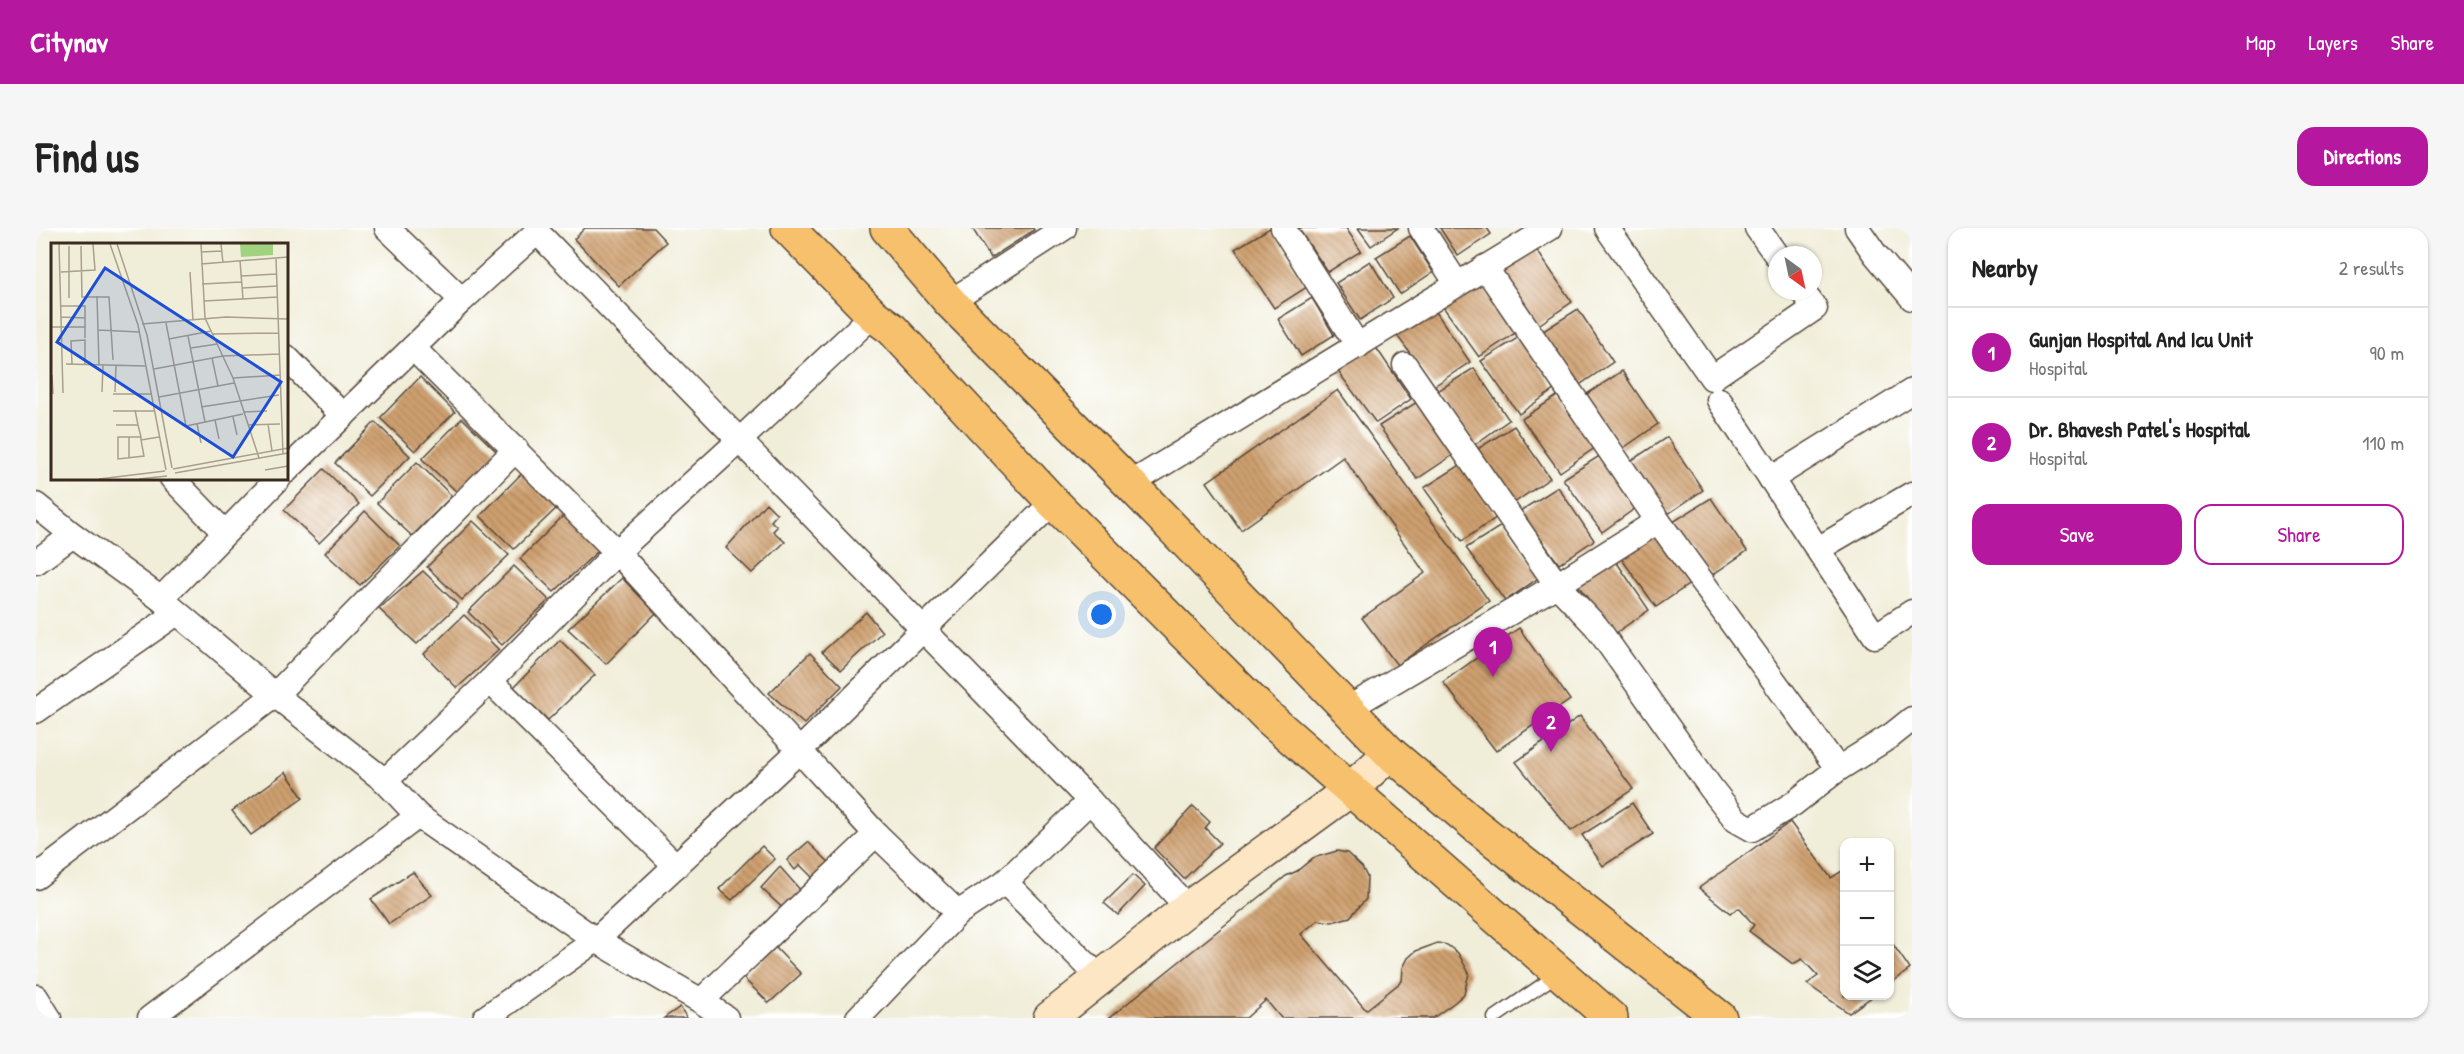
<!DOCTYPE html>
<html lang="en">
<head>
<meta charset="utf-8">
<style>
  :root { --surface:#fff; --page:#f6f6f6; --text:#222; --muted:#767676; --line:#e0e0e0; --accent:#b5179e }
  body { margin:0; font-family:"Patrick Hand",sans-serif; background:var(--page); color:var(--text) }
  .controls { position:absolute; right:18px; bottom:18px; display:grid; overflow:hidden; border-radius:12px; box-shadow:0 2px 4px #0004 }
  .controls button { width:54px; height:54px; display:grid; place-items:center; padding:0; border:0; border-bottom:2px solid var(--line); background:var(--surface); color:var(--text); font:30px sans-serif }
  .compass { position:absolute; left:1732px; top:18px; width:54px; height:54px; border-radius:50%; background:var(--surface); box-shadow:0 2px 4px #0004; rotate:147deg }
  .you { position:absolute; left:1066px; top:387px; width:21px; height:21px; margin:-15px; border:4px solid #fff; border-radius:50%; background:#1a73e8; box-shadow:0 0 0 9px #1a73e833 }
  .badge { display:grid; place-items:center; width:39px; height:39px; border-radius:50%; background:var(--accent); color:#fff; font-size:20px; font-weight:700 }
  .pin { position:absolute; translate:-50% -50px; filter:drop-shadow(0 2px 3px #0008) }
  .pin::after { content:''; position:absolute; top:32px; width:21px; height:18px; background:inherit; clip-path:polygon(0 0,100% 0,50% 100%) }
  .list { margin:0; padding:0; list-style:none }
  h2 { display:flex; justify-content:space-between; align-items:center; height:78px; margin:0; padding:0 24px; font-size:26px }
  h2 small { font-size:20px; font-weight:400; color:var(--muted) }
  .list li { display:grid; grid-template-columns:39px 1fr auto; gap:18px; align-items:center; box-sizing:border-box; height:90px; padding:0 24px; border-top:2px solid var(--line) }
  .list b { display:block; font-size:22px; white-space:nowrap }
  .list p { margin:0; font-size:20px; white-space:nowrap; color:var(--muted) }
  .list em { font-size:20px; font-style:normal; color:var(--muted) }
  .actions { display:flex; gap:12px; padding:18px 24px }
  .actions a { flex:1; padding:14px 0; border:2px solid var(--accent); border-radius:18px; text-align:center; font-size:21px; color:var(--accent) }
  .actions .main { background:var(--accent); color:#fff }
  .icon { flex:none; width:33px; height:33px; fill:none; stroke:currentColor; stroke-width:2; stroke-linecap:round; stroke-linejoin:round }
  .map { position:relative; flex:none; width:1876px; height:790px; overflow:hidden; border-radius:18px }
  header { display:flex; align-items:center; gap:36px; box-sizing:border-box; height:84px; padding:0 30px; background:var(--accent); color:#fff }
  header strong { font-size:28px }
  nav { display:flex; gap:33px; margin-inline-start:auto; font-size:21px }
  .intro { display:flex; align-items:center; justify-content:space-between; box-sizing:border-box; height:144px; padding:0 36px }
  h1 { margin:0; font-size:42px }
  .button { padding:15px 27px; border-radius:18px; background:var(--accent); color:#fff; font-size:21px; font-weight:700 }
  main { display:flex; gap:36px; padding:0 36px }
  aside { flex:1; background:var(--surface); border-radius:18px; box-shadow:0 2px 4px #0004 }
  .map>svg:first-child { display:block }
  .building { fill:url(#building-back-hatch) }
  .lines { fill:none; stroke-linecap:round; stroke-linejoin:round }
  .lane-casing { stroke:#56473a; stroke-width:15 }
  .street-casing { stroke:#56473a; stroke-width:27 }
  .secondary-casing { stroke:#56473a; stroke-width:36 }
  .highway-casing { stroke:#56473a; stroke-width:36 }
  .lane { stroke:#fff; stroke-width:12 }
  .street { stroke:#fff; stroke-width:24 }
  .secondary { stroke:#fce6c4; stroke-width:33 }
  .highway { stroke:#f7c06c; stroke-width:33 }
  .inset-road { fill:none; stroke:#a89f8e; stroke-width:1.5 }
  .view { fill:#1d4ed8; fill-opacity:0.15; stroke:#1d4ed8; stroke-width:3 }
  .inset-edge { fill:none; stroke:#3b2a1e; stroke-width:3 }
</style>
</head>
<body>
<header>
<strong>Citynav</strong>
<nav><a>Map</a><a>Layers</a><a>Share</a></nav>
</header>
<div class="intro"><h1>Find us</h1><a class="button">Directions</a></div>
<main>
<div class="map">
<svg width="1876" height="790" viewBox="0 0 1876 790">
  <defs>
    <pattern id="building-back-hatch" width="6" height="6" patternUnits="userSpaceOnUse" patternTransform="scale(1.5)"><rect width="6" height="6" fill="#cfa06f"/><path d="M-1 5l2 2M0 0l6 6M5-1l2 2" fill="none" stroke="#a9835b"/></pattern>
  </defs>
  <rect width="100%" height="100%" fill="#fff"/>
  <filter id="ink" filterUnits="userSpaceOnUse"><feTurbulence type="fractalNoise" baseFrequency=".0167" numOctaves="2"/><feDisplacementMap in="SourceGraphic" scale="12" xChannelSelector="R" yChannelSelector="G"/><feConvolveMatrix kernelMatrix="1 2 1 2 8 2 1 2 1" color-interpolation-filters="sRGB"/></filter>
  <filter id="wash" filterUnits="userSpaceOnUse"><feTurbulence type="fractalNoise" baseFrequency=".008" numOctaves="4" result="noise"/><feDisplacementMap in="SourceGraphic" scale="24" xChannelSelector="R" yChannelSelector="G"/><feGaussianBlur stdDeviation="1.35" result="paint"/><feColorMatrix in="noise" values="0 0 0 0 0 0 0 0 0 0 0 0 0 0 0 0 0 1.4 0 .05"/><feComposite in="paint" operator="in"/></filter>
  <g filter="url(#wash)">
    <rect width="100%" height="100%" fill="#f0edd8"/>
    <g id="blocks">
      <!-- building -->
      <g class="building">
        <polygon points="549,0 617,0 630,14 583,58 538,11"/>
        <polygon points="936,0 997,0 998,2 955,30"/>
        <polygon points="1234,0 1271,59 1238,80 1199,21"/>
        <polygon points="1262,0 1310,0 1325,23 1292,44"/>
        <polygon points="1322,0 1362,0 1335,18"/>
        <polygon points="1404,0 1451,0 1455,6 1422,28"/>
        <polygon points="1374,8 1397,44 1364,66 1340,29"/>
        <polygon points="1500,21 1536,74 1501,98 1463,45"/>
        <polygon points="1334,33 1357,70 1324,92 1300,55"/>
        <polygon points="1443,52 1479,105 1443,129 1405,76"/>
        <polygon points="1276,70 1298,107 1265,128 1242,91"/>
        <polygon points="1398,81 1434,134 1398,158 1360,106"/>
        <polygon points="1542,81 1577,134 1542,158 1504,105"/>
        <polygon points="1483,109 1519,161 1483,186 1445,133"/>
        <polygon points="1339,118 1375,171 1340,195 1301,142"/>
        <polygon points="1438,140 1473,192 1438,217 1400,164"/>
        <polygon points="1586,143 1622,196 1586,221 1548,168"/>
        <polygon points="384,149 419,184 379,223 344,190"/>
        <polygon points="1302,162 1453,373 1361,437 1326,390 1389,345 1307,229 1205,302 1171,254"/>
        <polygon points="1524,166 1560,219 1524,244 1486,191"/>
        <polygon points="1381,174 1417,227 1381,251 1343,198"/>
        <polygon points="426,190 461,224 421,264 386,231"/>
        <polygon points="339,194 374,228 334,268 299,235"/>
        <polygon points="1478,198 1514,250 1478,275 1440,222"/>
        <polygon points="1631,209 1667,262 1632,286 1593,234"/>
        <polygon points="1565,227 1601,279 1566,304 1527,251"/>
        <polygon points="381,234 416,268 376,308 341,275"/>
        <polygon points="1426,236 1461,289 1426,313 1388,260"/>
        <polygon points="288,241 323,276 283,315 248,282"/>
        <polygon points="490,241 525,276 478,321 444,288"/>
        <polygon points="1522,259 1558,312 1523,336 1484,283"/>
        <polygon points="1675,270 1711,323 1676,347 1637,294"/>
        <polygon points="730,275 741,286 735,293 741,299 737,303 749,314 716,345 690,320"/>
        <polygon points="329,283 364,318 324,357 289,325"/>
        <polygon points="530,285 565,320 518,364 484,331"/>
        <polygon points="437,293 473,327 426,372 391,339"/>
        <polygon points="1468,296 1504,349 1469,373 1430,320"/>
        <polygon points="1620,302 1655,355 1620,379 1582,326"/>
        <polygon points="1577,329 1613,382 1578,406 1539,353"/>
        <polygon points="478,338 513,372 466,417 432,384"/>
        <polygon points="387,343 422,377 381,416 343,381"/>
        <polygon points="586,350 620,385 570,436 532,401"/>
        <polygon points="830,384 846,404 805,442 786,424"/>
        <polygon points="428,387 463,422 421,460 388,426"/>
        <polygon points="1483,400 1534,472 1460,523 1407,454"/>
        <polygon points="524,412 559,447 512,492 478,459"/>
        <polygon points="774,425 806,458 768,496 733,465"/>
        <polygon points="1544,488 1597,561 1535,603 1480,534"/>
        <polygon points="250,544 267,570 215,607 196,583"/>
        <polygon points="1596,575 1617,606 1567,638 1546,607"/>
        <polygon points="1157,578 1174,594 1169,600 1184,615 1148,651 1118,620"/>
        <polygon points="1754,594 1795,650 1806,643 1808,646 1808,768 1837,768 1813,785 1771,756 1782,748 1766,731 1757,736 1713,703 1718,697 1703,680 1694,685 1663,660"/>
        <polygon points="772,614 798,639 782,655 764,637 759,642 751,632"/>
        <polygon points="726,618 739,631 696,672 683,661"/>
        <polygon points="1301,623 1311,625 1326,639 1331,649 1330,671 1314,689 1296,694 1282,692 1265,706 1330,782 1366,753 1367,740 1372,730 1380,723 1402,715 1411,717 1422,725 1433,745 1428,766 1419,774 1397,790 1245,790 1230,772 1210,790 1073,790 1250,648 1261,643 1277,630"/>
        <polygon points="744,639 767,665 753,686 725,660"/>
        <polygon points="377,644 396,667 353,696 335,671"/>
        <polygon points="1097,647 1109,658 1082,687 1068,675"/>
        <polygon points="1854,712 1874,741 1854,756"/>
        <polygon points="739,719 765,746 733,775 706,749"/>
        <polygon points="644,779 651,790 628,790"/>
      </g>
    </g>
  </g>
  <g filter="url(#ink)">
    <use href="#blocks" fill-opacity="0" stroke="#56473a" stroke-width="1.5"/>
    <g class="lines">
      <!-- lane casing -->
      <g class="lane-casing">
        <polyline id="lane" points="1458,790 1522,746"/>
      </g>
      <!-- street casing -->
      <g class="street-casing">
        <g id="street">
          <polyline points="351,0 426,72"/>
          <polyline points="1247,0 1322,118"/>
          <polyline points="1385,0 1421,56"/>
          <polyline points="1571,0 1676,150 1779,80 1766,63"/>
          <polyline points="1721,0 1741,28"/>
          <polyline points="1821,0 1839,26 1876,70"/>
          <polyline points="1449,39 1622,293 1802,541"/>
          <polyline points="914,74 1028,0"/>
          <polyline points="377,120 581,324 840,606 922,685"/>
          <polyline points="250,129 307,188"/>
          <polyline points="1369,137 1521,357 1560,398 1675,560 1700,592 1716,601 1757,576 1802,541 1856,507 1876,491"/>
          <polyline points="1683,172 1839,408 1876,384"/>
          <polyline points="250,243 426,72 501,4 1054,573 1152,680"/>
          <polyline points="136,250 188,304"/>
          <polyline points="1735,251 1876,163"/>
          <polyline points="1094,256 1514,0"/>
          <polyline points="0,277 37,307 125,371 239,467 349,553 382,588 560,712 665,773 690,790"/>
          <polyline points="1782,321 1876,266"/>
          <polyline points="0,334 37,307"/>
          <polyline points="125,371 243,250"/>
          <polyline points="454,453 640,638"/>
          <polyline points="1311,481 1521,357 1622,293"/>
          <polyline points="0,483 141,385"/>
          <polyline points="349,553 454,453 581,324 705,211 837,87"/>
          <polyline points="0,649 239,467 480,221"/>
          <polyline points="969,654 1064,750"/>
          <polyline points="0,769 13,790"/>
          <polyline points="665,773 840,606"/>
          <polyline points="114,790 382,588"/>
          <polyline points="449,790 560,712 763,523 1017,274"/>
          <polyline points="822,790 922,685 969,654 1054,573"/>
        </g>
      </g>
      <!-- secondary casing -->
      <g class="secondary-casing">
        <polyline id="secondary" points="1014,790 1152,680 1314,562 1354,525"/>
      </g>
      <!-- highway casing -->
      <g class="highway-casing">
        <g id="highway">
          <polyline points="752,0 837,87 856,101 1017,274 1233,490 1575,790"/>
          <polyline points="851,0 914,74 1094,256 1354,525 1440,598 1684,790"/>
        </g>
      </g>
      <!-- lane -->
      <use href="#lane" class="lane"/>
      <!-- street -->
      <use href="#street" class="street"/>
      <!-- secondary -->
      <use href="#secondary" class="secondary"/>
      <!-- highway -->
      <use href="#highway" class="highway"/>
    </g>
  </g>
  <!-- overview -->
  <g transform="translate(15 15)">
    <rect width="237" height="237" fill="#f0edd8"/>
    <path d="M 189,1 L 222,1 L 222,12 L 190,14 Z" fill="#a1d280"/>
    <path class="inset-road" d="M 8,1 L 12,150M 59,1 L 87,82 L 115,227M 66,1 L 96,92 L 121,225M 150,1 L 154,75 L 182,135 L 208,215M 170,1 L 172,20M 18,3 L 18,55M 30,3 L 31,54 L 58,54 L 62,117M 150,9 L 171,8M 225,16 L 232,211M 189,18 L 192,56M 150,21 L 237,14M 10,29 L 44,27 L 42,1M 139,29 L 142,77M 190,33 L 226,31M 151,41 L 190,39M 191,45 L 227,43M 46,53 L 48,122M 153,58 L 227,54M 10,63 L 34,63 L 34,95M 10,74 L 34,75M 115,80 L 135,183 L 192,171M 91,81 L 175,74 L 237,76M 0,84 L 34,84M 47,87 L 88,89M 162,91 L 227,90M 137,93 L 154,179M 118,96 L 160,88M 140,105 L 166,101M 161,115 L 167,143M 15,121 L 95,123M 21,121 L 20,98 L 34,97 L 34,121M 103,126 L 172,113 L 228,111M 1,132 L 2,151M 182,135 L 229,132M 51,149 L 52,122M 64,149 L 65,122M 62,151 L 100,151M 108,154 L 183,140M 150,164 L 228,152M 84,167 L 87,182 L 90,194 L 90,197 L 93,213 L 67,216 L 67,194 L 90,194M 62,168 L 103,168M 192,169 L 216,168M 182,174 L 186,192M 164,177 L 168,196M 146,181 L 150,200M 217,181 L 221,208M 65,182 L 87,182M 197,182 L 229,181M 78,194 L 78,215M 90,197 L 108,194M 122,226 L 237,205M 214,227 L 237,223M 124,230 L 237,210M 48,236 L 114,228M 88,236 L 116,233"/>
    <path class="view" d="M 54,25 L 230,139 L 182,214 L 6,99 Z"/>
    <rect width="237" height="237" class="inset-edge"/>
  </g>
</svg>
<div class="controls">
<button>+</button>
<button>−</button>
<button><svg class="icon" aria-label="layers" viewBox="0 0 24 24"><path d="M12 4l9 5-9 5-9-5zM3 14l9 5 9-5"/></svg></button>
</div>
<svg class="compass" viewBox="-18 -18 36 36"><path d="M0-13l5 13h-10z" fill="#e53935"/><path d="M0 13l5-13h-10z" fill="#767676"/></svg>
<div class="you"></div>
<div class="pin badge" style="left:1457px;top:449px">1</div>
<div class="pin badge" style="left:1515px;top:524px">2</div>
</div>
<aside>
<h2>Nearby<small>2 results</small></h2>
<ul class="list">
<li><span class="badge">1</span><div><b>Gunjan Hospital And Icu Unit</b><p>Hospital</p></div><em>90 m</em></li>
<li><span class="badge">2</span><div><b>Dr. Bhavesh Patel's Hospital</b><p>Hospital</p></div><em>110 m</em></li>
</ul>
<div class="actions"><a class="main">Save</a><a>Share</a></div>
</aside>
</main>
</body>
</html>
